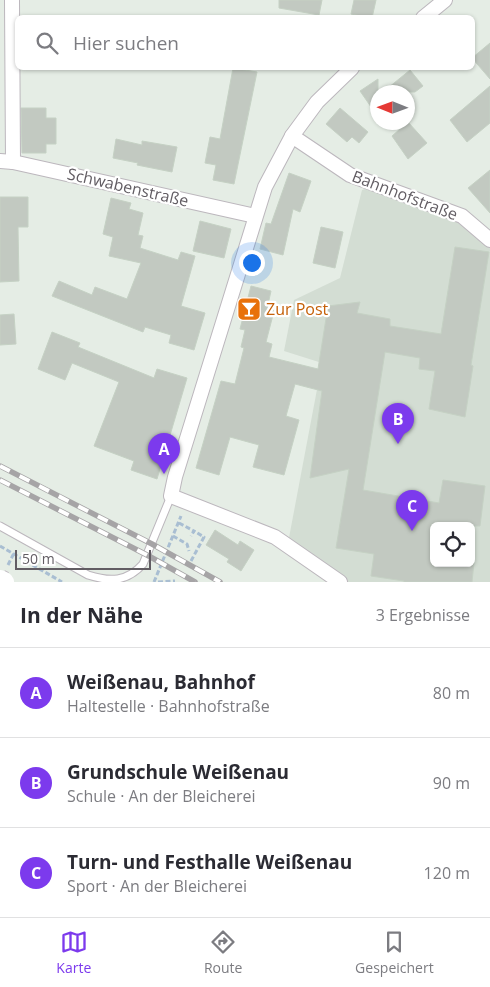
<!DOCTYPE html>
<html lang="de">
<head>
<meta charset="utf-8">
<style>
  :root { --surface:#fff; --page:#f7f7f7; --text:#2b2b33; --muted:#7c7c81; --line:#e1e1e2; --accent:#7c3aed }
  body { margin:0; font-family:"Open Sans",sans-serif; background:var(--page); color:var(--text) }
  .controls { position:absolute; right:15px; bottom:15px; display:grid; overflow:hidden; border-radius:8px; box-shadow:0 1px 4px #0004 }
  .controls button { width:45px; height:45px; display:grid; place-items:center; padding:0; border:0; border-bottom:1px solid var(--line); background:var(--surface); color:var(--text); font:25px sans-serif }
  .compass { position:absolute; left:370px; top:85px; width:45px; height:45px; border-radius:50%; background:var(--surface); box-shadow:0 1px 4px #0004; rotate:271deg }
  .scale { position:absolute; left:15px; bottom:12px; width:136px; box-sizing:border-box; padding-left:5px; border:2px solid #625d63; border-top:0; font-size:14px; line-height:18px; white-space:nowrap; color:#625d63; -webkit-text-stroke:4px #fff; paint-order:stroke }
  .you { position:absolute; left:251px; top:262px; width:18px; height:18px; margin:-12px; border:4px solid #fff; border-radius:50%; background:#1a73e8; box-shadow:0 0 0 8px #1a73e833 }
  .badge { display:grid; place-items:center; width:32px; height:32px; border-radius:50%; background:var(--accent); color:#fff; font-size:16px; font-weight:700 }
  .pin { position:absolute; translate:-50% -41px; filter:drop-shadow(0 1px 2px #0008) }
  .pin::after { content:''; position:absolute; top:26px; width:18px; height:15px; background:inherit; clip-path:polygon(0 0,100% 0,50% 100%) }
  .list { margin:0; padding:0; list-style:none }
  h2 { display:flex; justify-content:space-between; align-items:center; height:65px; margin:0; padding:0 20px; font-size:21px }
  h2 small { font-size:16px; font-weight:400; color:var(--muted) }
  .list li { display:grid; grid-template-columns:32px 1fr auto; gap:15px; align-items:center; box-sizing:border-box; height:90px; padding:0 20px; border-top:1px solid var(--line) }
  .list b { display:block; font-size:19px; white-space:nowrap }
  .list p { margin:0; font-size:16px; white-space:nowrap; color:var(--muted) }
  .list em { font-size:16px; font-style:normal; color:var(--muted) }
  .icon { flex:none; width:28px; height:28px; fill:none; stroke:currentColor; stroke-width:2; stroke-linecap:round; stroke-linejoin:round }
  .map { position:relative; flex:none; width:490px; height:582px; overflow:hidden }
  .search { position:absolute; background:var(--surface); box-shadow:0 1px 4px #0004; left:15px; right:15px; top:15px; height:55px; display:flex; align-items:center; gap:12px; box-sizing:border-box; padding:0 18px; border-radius:8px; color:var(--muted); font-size:19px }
  .sheet { height:335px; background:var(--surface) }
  nav { display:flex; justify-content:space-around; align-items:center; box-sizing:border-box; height:70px; border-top:1px solid var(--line); background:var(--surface); font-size:14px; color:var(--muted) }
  nav a { display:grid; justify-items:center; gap:2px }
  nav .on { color:var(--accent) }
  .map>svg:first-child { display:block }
  .education { fill:#d3ddd3; fill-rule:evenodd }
  .building { fill:#c2c9c1; stroke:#c5d1c4 }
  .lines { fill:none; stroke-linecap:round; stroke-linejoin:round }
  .lane-casing { stroke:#bcb7bd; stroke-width:9 }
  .street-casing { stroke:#bcb7bd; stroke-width:16 }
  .path { stroke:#a9bed2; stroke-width:3; stroke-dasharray:5 2.5; stroke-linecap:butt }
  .lane { stroke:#fff; stroke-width:7 }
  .street { stroke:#fff; stroke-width:14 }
  .rail-casing { stroke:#a6a4a6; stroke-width:5.5 }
  .rail { stroke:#fff; stroke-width:4; stroke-dasharray:11; stroke-linecap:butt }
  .secondary-bridge-casing { stroke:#beb8bf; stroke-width:22; stroke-linecap:butt }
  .secondary-bridge { stroke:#fff; stroke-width:20 }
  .labels { text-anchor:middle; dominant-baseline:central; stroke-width:4.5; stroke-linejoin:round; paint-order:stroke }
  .street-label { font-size:16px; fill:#625d63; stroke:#fff }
  .food-label { font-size:16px; fill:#c56008; stroke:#fff; text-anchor:start }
</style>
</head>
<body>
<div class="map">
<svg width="490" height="582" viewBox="0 0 490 582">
  <rect width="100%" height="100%" fill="#e5ede5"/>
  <!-- education -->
  <path class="education" d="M 371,187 L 459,218 L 490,245 L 490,582 L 347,582 L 288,543 L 322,363 L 284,351 L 294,300 L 340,278 L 362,190 ZM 434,526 L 471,526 L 471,563 L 434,563 Z"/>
  <!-- building -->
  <g class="building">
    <polygon points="279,0 322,0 319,15 279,8"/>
    <polygon points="354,0 376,0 372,18 351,14"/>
    <polygon points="490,43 490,79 472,58"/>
    <polygon points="233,68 257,72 234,184 213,180 216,165 205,163 210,137 220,139"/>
    <polygon points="410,70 423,86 415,92 383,92"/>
    <polygon points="378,79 378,117 360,91"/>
    <polygon points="490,86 490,123 467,142 450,120"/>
    <polygon points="21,108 46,108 46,118 56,118 56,144 46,144 46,153 22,153"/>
    <polygon points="340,108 368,132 359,143 352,137 347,142 326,124"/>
    <polygon points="408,122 427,143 408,159 392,136"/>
    <polygon points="116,139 142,145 142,141 177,147 172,172 137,165 138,163 113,158"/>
    <polygon points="490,170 490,213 468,188"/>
    <polygon points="289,173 311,181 300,212 293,209 283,255 260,249 266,223 271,224"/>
    <polygon points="0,197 28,197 28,227 18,227 19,281 0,282"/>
    <polygon points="111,198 131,203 129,209 143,213 138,235 143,236 140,248 178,260 181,252 195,256 181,306 205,313 194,350 169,343 171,335 145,327 143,332 52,296 59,281 92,295 95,287 127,299 141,263 109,256 113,237 103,234"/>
    <polygon points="200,221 231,229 224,258 193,251"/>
    <polygon points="321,227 343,232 335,268 313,263"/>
    <polygon points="455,247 489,252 471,365 473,366 465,417 429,409 435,371 419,369 420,358 385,352 363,490 439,503 443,480 485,486 480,526 434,526 434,563 474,563 472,582 404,582 404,581 371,576 374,554 336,548 349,469 310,478 322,391 295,384 286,416 299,420 284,475 253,467 259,445 230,437 219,475 196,468 221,381 235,384 244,348 241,347 245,330 240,329 251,286 271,291 267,309 274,311 266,342 272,344 269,357 318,369 328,306 360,302 357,313 390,319 390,326 441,334"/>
    <polygon points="14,314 16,344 0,345 0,315"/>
    <polygon points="52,332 80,343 78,347 154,378 157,369 187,378 157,479 131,470 134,461 94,446 119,382 72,363 65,380 38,369"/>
    <polygon points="215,530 238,545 240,541 254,550 241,571 227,562 229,559 206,545"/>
  </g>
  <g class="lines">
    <!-- lane casing -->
    <g class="lane-casing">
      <path id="lane" d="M 0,526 L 88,575 C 110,582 127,582 143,564 L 171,496"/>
    </g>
    <!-- street casing -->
    <g class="street-casing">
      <g id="street">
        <polyline points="12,1 13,162"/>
        <polyline points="423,18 445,0"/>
        <polyline points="292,136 350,175 462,216 490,240"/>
        <polyline points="0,161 13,162 255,216"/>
        <polyline points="340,582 275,537 171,496 175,477 265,187 292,136 317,102 352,68"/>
      </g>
    </g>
    <!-- path -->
    <g class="path">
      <polyline points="179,523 194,531 191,536"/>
      <polyline points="173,536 187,544 189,551"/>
      <polyline points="0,546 62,582"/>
      <polyline points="191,561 204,537 194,531"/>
      <polyline points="8,565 14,553"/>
      <polyline points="154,582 181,516"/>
      <polyline points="158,582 175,581"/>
    </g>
    <!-- lane -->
    <use href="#lane" class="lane"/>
    <!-- street -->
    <use href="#street" class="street"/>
    <!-- rail casing -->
    <g class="rail-casing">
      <g id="rail">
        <polyline points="0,466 152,544 220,582"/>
        <polyline points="0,480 147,555 195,582"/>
      </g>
    </g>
    <!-- rail -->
    <use href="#rail" class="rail"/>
    <!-- secondary-bridge casing -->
    <g class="secondary-bridge-casing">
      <polyline id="secondary-bridge" points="0,580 4,582"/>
    </g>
    <!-- secondary-bridge -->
    <use href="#secondary-bridge" class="secondary-bridge"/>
  </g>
  <!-- icons -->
  <defs>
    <g id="bar-square" transform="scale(1.25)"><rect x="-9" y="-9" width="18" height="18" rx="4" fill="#e8710a" stroke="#fff"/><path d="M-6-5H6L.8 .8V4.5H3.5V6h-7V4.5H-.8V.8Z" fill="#fff"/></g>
  </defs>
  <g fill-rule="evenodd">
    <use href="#bar-square" x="249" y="309"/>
  </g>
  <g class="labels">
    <!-- street labels -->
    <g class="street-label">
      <text transform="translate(128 187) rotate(13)">Schwabenstraße</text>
      <text transform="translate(405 195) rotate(21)">Bahnhofstraße</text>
    </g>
    <!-- food labels -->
    <g class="food-label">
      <text x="266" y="309">Zur Post</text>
    </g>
  </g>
</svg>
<div class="controls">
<button><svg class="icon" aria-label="locate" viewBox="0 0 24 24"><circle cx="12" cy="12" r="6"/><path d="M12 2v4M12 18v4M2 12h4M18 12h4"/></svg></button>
</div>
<svg class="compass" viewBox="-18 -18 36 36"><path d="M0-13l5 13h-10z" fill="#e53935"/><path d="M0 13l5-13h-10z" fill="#7c7c81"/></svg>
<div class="scale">50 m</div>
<div class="you"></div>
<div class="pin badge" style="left:164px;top:474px">A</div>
<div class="pin badge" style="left:398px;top:444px">B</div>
<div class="pin badge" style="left:412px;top:531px">C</div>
<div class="search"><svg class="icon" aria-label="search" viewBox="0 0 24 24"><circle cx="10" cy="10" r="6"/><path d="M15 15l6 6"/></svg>Hier suchen</div>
</div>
<section class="sheet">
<h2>In der Nähe<small>3 Ergebnisse</small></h2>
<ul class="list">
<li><span class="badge">A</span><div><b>Weißenau, Bahnhof</b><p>Haltestelle · Bahnhofstraße</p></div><em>80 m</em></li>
<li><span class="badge">B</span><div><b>Grundschule Weißenau</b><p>Schule · An der Bleicherei</p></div><em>90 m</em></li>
<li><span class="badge">C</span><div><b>Turn- und Festhalle Weißenau</b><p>Sport · An der Bleicherei</p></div><em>120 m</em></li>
</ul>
</section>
<nav>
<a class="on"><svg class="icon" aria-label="map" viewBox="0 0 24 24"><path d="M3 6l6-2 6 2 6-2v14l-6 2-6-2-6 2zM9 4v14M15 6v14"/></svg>Karte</a>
<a><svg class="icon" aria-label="directions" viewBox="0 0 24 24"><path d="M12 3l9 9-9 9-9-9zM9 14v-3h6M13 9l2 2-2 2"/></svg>Route</a>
<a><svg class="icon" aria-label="saved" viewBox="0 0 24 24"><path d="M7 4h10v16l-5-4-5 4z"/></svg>Gespeichert</a>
</nav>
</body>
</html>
